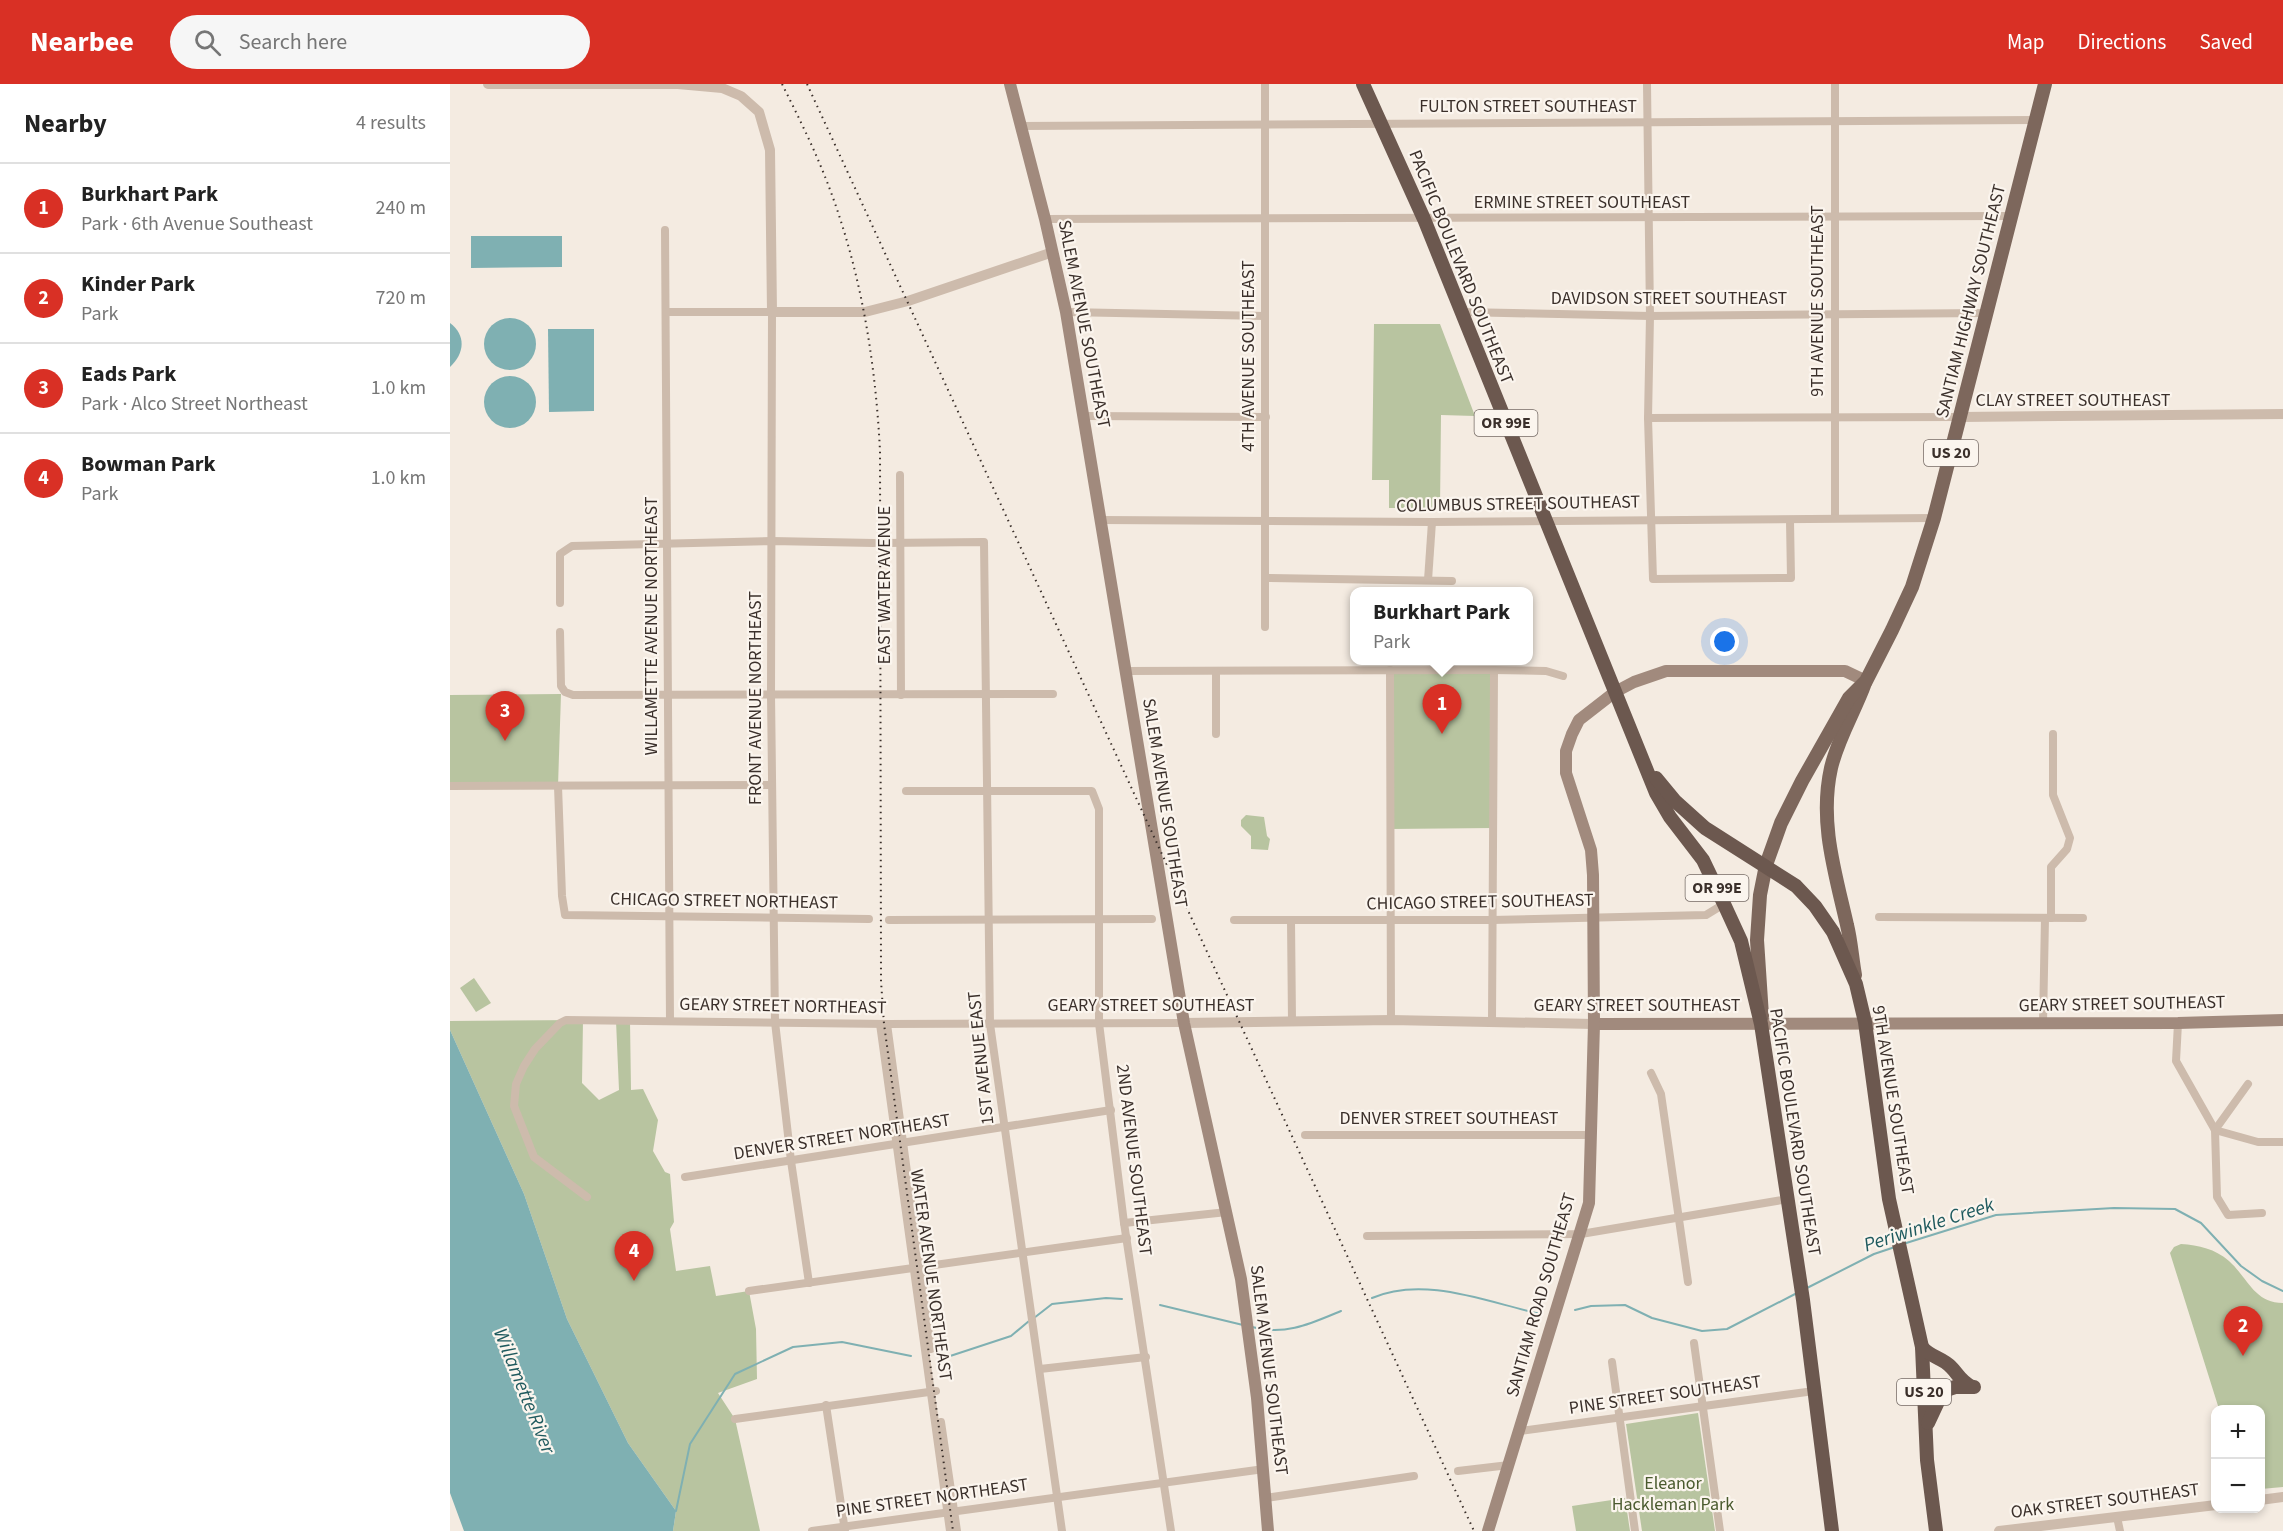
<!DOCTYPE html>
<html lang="en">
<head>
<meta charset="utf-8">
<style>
  :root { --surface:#fff; --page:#f6f6f6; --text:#222; --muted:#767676; --line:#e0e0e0; --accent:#d93025 }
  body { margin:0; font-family:"Source Sans 3",sans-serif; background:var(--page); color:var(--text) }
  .controls { position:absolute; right:18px; bottom:18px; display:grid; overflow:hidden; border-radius:12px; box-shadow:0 3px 9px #0003 }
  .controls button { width:54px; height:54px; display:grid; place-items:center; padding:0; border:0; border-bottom:2px solid var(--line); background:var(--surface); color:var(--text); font:30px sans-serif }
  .you { position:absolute; left:1275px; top:558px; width:21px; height:21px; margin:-15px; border:4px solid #fff; border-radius:50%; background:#1a73e8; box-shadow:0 0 0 9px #1a73e833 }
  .badge { display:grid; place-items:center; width:39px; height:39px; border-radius:50%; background:var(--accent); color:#fff; font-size:20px; font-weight:700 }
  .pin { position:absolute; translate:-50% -50px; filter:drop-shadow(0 2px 3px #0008) }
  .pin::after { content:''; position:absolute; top:32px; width:21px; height:18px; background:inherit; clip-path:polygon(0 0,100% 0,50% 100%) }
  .popup { position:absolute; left:900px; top:503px; width:183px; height:78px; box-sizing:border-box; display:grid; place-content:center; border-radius:12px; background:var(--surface); filter:drop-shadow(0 2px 4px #0005); font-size:20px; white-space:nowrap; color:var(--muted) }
  .popup b { font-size:22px; color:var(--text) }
  .popup::after { content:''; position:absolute; left:50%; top:100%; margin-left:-12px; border:12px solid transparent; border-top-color:var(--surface) }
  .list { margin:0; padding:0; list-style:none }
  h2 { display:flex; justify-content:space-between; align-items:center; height:78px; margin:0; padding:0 24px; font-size:26px }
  h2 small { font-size:20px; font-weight:400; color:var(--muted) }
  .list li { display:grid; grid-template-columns:39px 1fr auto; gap:18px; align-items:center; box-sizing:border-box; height:90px; padding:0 24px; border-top:2px solid var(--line) }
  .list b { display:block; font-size:22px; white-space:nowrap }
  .list p { margin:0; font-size:20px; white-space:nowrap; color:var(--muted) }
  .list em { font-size:20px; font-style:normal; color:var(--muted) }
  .icon { flex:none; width:33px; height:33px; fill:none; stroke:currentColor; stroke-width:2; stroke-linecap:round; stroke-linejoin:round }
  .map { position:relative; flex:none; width:1833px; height:1447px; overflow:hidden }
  header { display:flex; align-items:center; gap:36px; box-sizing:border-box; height:84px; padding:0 30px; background:var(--accent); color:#fff }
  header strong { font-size:28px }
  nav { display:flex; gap:33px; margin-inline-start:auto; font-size:21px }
  .search { width:420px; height:54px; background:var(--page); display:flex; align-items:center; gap:15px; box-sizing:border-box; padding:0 21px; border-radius:33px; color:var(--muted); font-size:22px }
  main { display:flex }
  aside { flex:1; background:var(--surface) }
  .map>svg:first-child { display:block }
  .green { fill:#b8c4a0 }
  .water { fill:#7fb0b2 }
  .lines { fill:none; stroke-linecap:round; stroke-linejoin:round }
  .stream { stroke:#7fb0b2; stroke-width:2 }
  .minor { stroke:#cdbbac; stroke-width:8 }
  .tertiary { stroke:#cdbbac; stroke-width:10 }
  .secondary { stroke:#a18a7d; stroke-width:12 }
  .primary { stroke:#7d675c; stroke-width:14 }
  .trunk { stroke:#6c584f; stroke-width:14 }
  .rail { stroke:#3b302b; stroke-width:2; stroke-dasharray:1.5 4.5; stroke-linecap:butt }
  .labels { text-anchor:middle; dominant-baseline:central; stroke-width:4.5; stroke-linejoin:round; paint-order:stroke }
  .shield { fill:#fbf5ee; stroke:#756b66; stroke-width:1.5 }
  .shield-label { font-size:16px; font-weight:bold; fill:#3b302b }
  .street-label { font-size:18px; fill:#3b302b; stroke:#fbf5ee }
  .park-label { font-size:18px; fill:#4a5a2e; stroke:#fbf5ee }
  .water-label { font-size:20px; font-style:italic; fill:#1f5a5e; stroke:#fbf5ee }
</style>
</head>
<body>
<header>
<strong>Nearbee</strong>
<div class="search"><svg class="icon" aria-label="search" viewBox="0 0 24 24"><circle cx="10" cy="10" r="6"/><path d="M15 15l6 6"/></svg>Search here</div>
<nav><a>Map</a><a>Directions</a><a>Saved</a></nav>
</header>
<main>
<aside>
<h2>Nearby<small>4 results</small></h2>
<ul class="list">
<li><span class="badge">1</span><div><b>Burkhart Park</b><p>Park · 6th Avenue Southeast</p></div><em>240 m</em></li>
<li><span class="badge">2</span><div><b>Kinder Park</b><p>Park</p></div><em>720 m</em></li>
<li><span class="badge">3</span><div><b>Eads Park</b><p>Park · Alco Street Northeast</p></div><em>1.0 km</em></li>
<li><span class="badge">4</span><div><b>Bowman Park</b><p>Park</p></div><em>1.0 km</em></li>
</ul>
</aside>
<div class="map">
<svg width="1833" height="1447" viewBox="0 0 1833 1447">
  <rect width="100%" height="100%" fill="#f4ebe1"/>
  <!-- green -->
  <g class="green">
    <polygon points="924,240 990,240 1025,332 991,331 990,424 939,424 939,396 922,396"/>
    <polygon points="940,586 1044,586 1043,744 940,745"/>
    <polygon points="111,610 108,702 0,702 0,611"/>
    <polygon points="796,731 814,733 817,752 820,755 818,766 801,765 801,752 791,742 791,736"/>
    <polygon points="24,894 41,919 26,928 10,904"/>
    <polygon points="133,936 132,999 149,1016 169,1006 166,937 180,937 181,1006 193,1005 208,1036 203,1067 215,1088 220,1090 224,1138 220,1145 226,1187 260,1182 266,1212 299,1207 306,1245 307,1295 268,1309 285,1335 310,1447 223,1447 226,1427 178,1359 117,1235 74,1110 0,946 0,937"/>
    <path d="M 1731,1160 C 1749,1161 1765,1165 1779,1177 C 1798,1194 1804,1219 1833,1219 L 1833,1403 L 1811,1405 L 1810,1326 L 1769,1325 L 1720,1169 L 1724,1163 Z"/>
    <polygon points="1248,1329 1265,1447 1192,1447 1176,1340"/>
    <polygon points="1175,1414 1180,1447 1126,1447 1122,1422"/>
  </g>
  <!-- water -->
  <g class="water">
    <polygon points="21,152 112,152 112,183 21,184"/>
    <circle cx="60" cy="260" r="26"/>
    <path d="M 0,239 C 16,251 15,269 0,283 Z"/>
    <polygon points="98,245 144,245 144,327 99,328"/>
    <circle cx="60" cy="318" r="26"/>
    <polygon points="0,946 74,1110 117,1235 178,1359 226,1427 223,1447 14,1447 0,1409"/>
  </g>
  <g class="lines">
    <!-- stream -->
    <g class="stream">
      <polyline points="1453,1160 1546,1131 1664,1124 1725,1125 1751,1139 1791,1182 1812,1197 1833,1207"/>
      <polyline points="1355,1205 1424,1170 1445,1163"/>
      <path d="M 922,1214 C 975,1191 1039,1219 1091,1230"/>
      <polyline points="710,1221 793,1241"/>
      <polyline points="1125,1226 1141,1222 1175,1221 1202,1234 1252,1247 1277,1245 1347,1209"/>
      <polyline points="584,1234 602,1220 656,1214 672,1215"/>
      <path d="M 802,1243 C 835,1252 860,1240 891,1227"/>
      <polyline points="488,1276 561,1252 579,1237"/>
      <polyline points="226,1427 240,1360 285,1290 343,1263 392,1258 461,1272"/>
    </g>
    <!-- minor -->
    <g class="minor">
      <polyline points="1197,0 1200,232 1198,334 1203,495 1341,494 1340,437"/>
      <polyline points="1385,0 1385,434"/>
      <polyline points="571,42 1586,36"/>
      <polyline points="595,135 1560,132"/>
      <polyline points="215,146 220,937"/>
      <polyline points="216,228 322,228 321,611 325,938 341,1077 359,1199"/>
      <polyline points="616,228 815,232"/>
      <polyline points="1011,228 1200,232 1536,229"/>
      <polyline points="634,332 816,333"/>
      <polyline points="1198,334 1511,333"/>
      <polyline points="450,391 451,611"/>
      <polyline points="651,436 982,438 1484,434"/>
      <polyline points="434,459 534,458 540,940 612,1447"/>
      <polyline points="816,494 1002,497"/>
      <polyline points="978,496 982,438"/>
      <polyline points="110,519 110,470 122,462 322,457 424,459"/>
      <polyline points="815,543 815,0"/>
      <polyline points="110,548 111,602 115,608 123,611 603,610"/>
      <polyline points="940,586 941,936"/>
      <polyline points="676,587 1044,586 1096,587 1113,592"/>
      <polyline points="766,650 766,588"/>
      <polyline points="0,702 321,701"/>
      <polyline points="108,702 112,812 115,831 419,835"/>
      <polyline points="456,707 642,707 649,725 649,939 674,1139 721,1447"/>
      <polyline points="1429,833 1633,834"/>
      <polyline points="1601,834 1601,783 1617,765 1620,754 1603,711 1603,650"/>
      <polyline points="439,836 702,835"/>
      <polyline points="784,836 1042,836 1256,831 1274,820"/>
      <polyline points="841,837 842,937"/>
      <polyline points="1042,938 1044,586"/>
      <polyline points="1593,939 1595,834"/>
      <polyline points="1728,939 1726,977 1765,1046 1767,1113 1778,1131 1812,1129"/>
      <polyline points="430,940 500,1447"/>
      <polyline points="437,940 481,1265"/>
      <polyline points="1201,989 1211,1010 1238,1198"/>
      <polyline points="1798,1000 1765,1046 1808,1058 1833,1058"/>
      <polyline points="855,1051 1142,1051"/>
      <polyline points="235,1093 661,1026"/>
      <polyline points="137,1113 84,1073 64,1022 66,1000 74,982 85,965 110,939 116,936 437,940 734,939"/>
      <polyline points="674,1139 777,1128"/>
      <polyline points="917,1152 1131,1150 1338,1115"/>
      <polyline points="299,1207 677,1154"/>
      <polyline points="1244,1259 1270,1447"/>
      <polyline points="1162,1278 1185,1447"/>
      <polyline points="590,1285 696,1273"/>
      <polyline points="376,1321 395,1447"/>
      <polyline points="285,1335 486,1307"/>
      <polyline points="491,1338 507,1447"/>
      <polyline points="1070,1347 1364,1307"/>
      <polyline points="1008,1387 1059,1381"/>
      <polyline points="816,1414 964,1392"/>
      <polyline points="1667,1433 1670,1447"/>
      <polyline points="362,1447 814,1385"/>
    </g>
    <!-- tertiary -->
    <g class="tertiary">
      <polyline points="38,0 228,0 272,4 291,12 309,28 320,66 322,228 415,228 458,217 603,168"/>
      <polyline points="1511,333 1833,330"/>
      <polyline points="734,939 941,936 1144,940"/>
      <polyline points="1810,1416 1833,1413"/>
      <polyline points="1549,1447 1766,1421"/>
    </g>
    <!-- secondary -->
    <g class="secondary">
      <polyline points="560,0 595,135 616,228 734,939 791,1195 807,1314 818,1447"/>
      <polyline points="1144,940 1728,939 1833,936"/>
      <polyline points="1038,1447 1139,1119 1144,940 1143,791 1141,766 1116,689 1116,667 1122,650 1129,636 1165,608 1184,598 1216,587 1395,587 1416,597"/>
    </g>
    <!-- primary -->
    <g class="primary">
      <path d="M 1405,891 C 1402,874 1401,857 1397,841 C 1385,788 1369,738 1381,684 C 1388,654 1405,627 1415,599"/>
      <polyline points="1312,932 1307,856 1310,811 1316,781 1331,739 1352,697 1399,614 1416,597 1442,546 1462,503 1484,434 1595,0"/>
    </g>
    <!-- trunk -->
    <g class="trunk">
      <polyline points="913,0 974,135 1206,709 1220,733 1253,776 1274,820 1291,857 1311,940 1353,1216 1382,1447"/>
      <polyline points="1206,694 1225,717 1255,744 1346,802 1365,822 1383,848 1406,900 1415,938 1439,1115 1472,1263 1477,1376 1486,1447"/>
      <path d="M 1472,1263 C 1480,1273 1493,1274 1501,1283 C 1509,1291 1510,1297 1522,1303"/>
      <polyline points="1478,1339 1493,1307 1505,1303 1524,1303"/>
    </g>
    <!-- rail -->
    <g class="rail">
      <path d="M 332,0 C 345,26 358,52 369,78 C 408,170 425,268 430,367 L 431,897 L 434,940 L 503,1447"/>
      <polyline points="357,0 1024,1447"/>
    </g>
  </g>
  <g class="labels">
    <!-- shield labels -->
    <g class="shield">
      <rect x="1024.5" y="326" width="63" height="26" rx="4.5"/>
      <rect x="1474" y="356" width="54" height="26" rx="4.5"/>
      <rect x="1235.5" y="791" width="63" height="26" rx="4.5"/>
      <rect x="1447" y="1295" width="54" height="26" rx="4.5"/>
    </g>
    <g class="shield-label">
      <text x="1056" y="339">OR 99E</text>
      <text x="1501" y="369">US 20</text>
      <text x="1267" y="804">OR 99E</text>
      <text x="1474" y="1308">US 20</text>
    </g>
    <!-- street labels -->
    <g class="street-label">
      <text x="1078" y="22">FULTON STREET SOUTHEAST</text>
      <text x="1132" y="118">ERMINE STREET SOUTHEAST</text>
      <text transform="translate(1011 183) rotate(68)">PACIFIC BOULEVARD SOUTHEAST</text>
      <text x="1219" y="214">DAVIDSON STREET SOUTHEAST</text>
      <text transform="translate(1367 217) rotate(-90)">9TH AVENUE SOUTHEAST</text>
      <text transform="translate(1521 217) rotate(-76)">SANTIAM HIGHWAY SOUTHEAST</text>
      <text transform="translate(634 240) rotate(79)">SALEM AVENUE SOUTHEAST</text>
      <text transform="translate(798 272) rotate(-90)">4TH AVENUE SOUTHEAST</text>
      <text x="1623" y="316">CLAY STREET SOUTHEAST</text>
      <text transform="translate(1068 420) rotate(-1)">COLUMBUS STREET SOUTHEAST</text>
      <text transform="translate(434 501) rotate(-90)">EAST WATER AVENUE</text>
      <text transform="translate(201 542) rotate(-90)">WILLAMETTE AVENUE NORTHEAST</text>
      <text transform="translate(305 614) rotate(-90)">FRONT AVENUE NORTHEAST</text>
      <text transform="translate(715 719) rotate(81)">SALEM AVENUE SOUTHEAST</text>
      <text transform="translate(274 817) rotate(1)">CHICAGO STREET NORTHEAST</text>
      <text transform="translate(1030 818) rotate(-1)">CHICAGO STREET SOUTHEAST</text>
      <text transform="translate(1672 920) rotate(-1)">GEARY STREET SOUTHEAST</text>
      <text x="701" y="921">GEARY STREET SOUTHEAST</text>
      <text x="1187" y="921">GEARY STREET SOUTHEAST</text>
      <text transform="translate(333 922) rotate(1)">GEARY STREET NORTHEAST</text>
      <text transform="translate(531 974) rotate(-96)">1ST AVENUE EAST</text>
      <text transform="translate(1443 1016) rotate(81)">9TH AVENUE SOUTHEAST</text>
      <text x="999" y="1034">DENVER STREET SOUTHEAST</text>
      <text transform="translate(1345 1048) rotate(81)">PACIFIC BOULEVARD SOUTHEAST</text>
      <text transform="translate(392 1053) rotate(-9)">DENVER STREET NORTHEAST</text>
      <text transform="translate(684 1076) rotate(83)">2ND AVENUE SOUTHEAST</text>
      <text transform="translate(481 1191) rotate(82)">WATER AVENUE NORTHEAST</text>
      <text transform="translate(1091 1211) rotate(-74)">SANTIAM ROAD SOUTHEAST</text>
      <text transform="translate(819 1286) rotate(83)">SALEM AVENUE SOUTHEAST</text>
      <text transform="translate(1215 1311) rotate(-8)">PINE STREET SOUTHEAST</text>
      <text transform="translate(482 1414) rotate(-8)">PINE STREET NORTHEAST</text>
      <text transform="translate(1655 1417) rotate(-7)">OAK STREET SOUTHEAST</text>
    </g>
    <!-- park labels -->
    <g class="park-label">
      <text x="1223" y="1399">Eleanor<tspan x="1223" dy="21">Hackleman Park</tspan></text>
    </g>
    <!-- water labels -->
    <g class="water-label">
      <text transform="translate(1479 1141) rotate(-18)">Periwinkle Creek</text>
      <text transform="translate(74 1307) rotate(68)">Willamette River</text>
    </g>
  </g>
</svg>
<div class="controls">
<button>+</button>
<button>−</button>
</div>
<div class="you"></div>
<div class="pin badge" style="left:992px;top:650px">1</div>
<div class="popup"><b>Burkhart Park</b>Park</div>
<div class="pin badge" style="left:1793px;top:1272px">2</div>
<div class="pin badge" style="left:55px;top:657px">3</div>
<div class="pin badge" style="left:184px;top:1197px">4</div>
</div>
</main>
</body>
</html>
